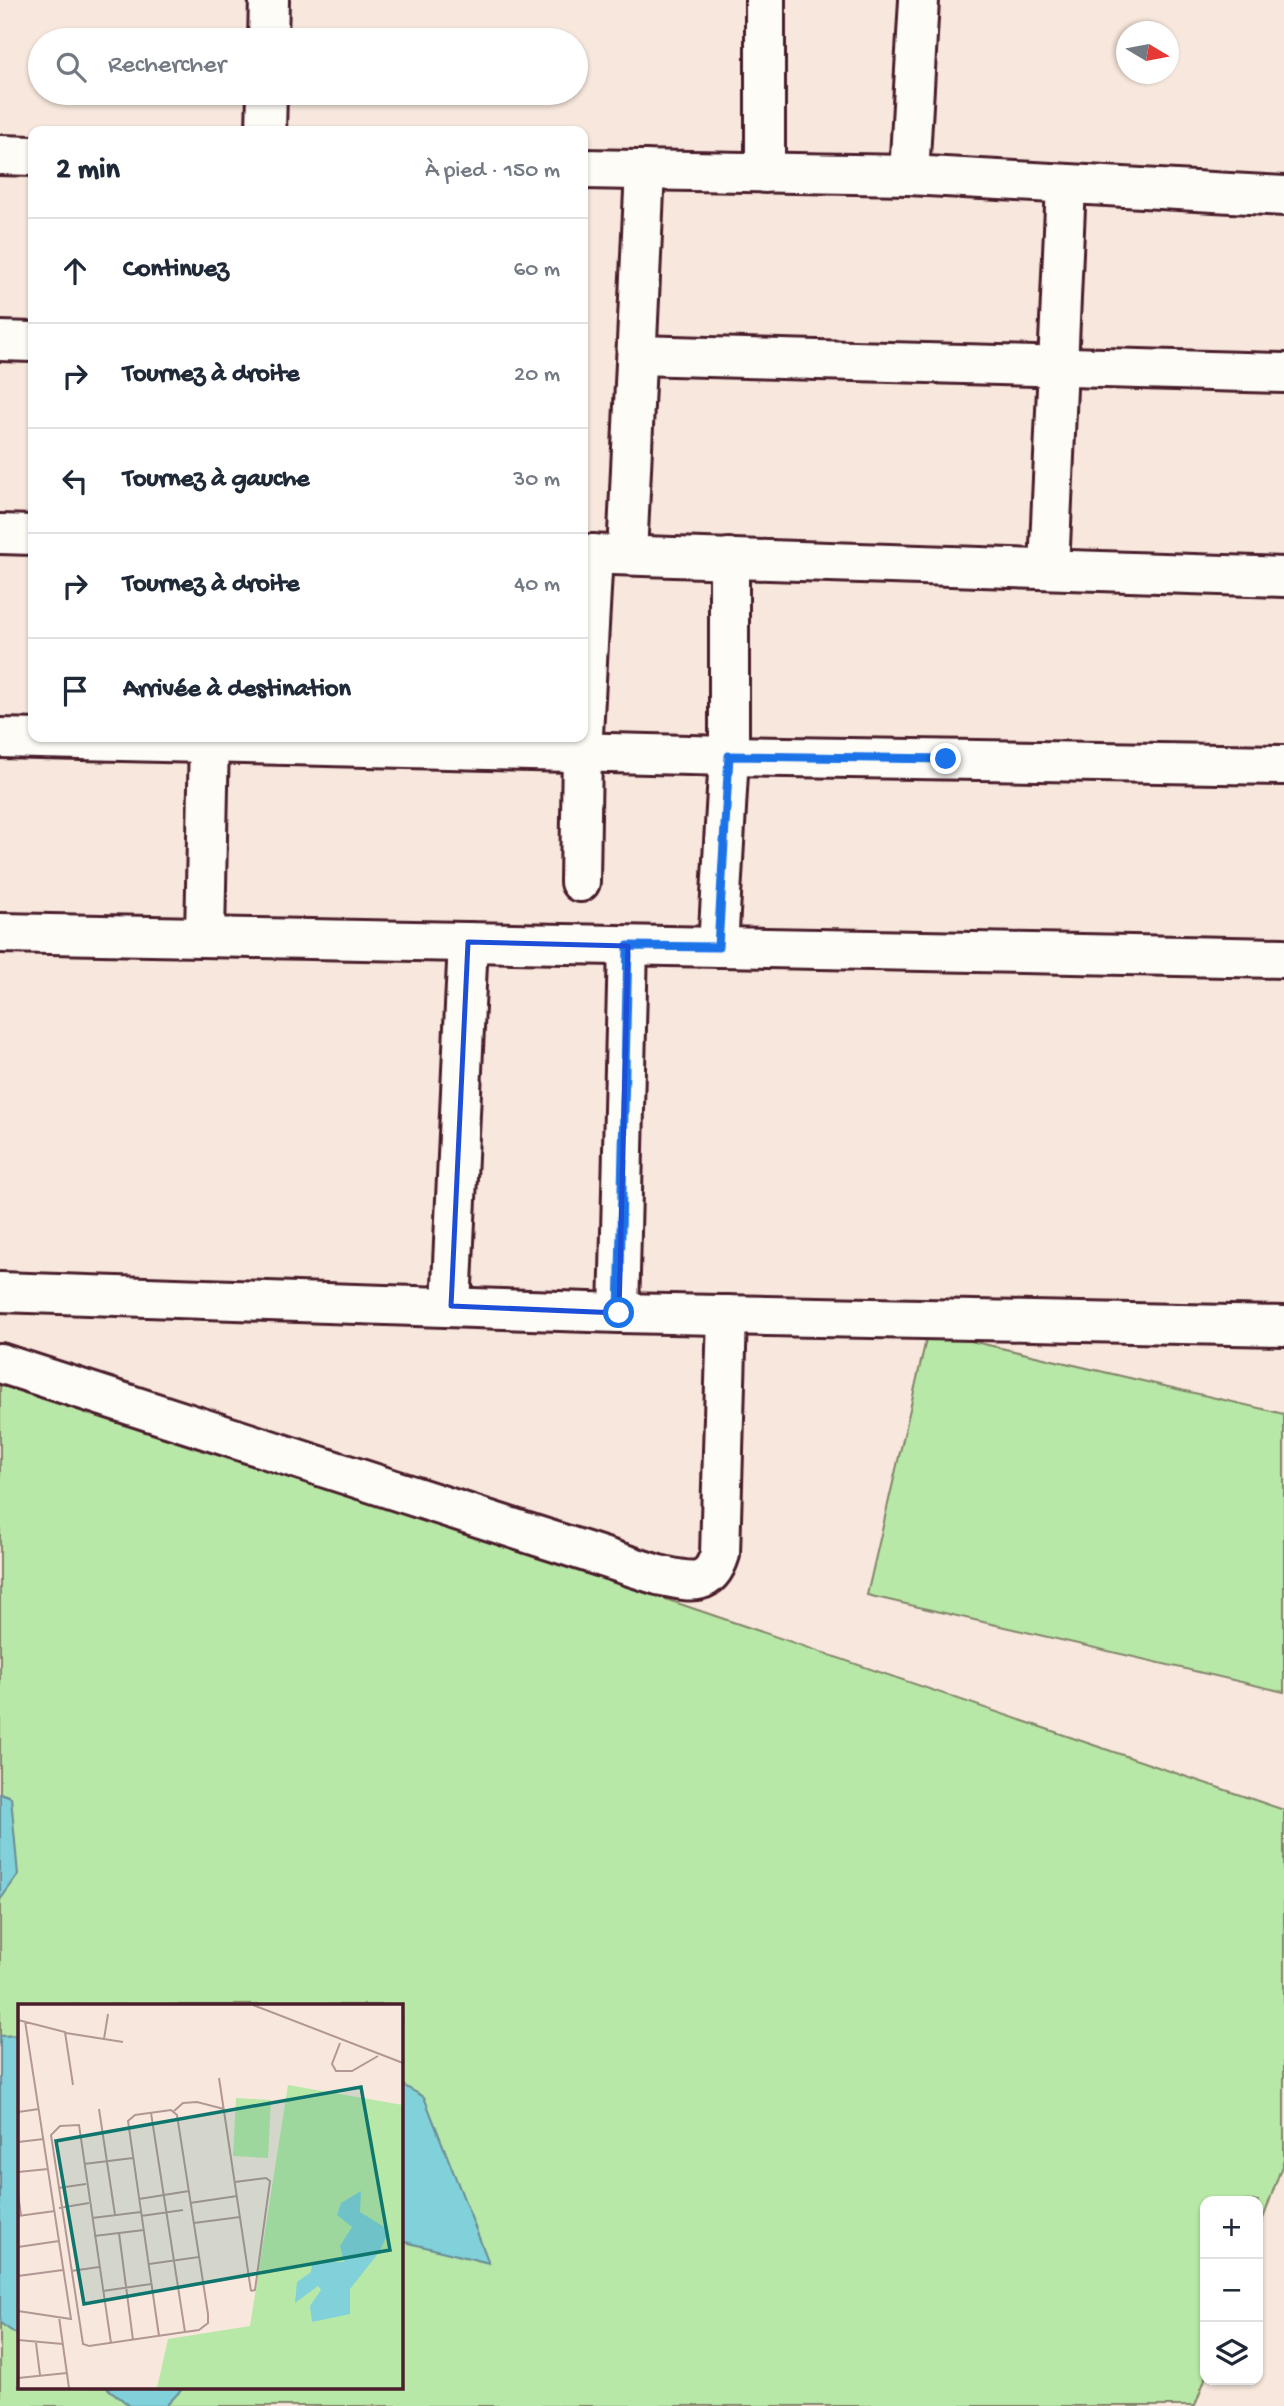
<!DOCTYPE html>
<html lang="fr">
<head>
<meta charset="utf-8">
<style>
  :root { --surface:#fff; --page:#f2f2f3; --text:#1f2937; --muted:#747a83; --line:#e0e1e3 }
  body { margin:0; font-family:"Gochi Hand",sans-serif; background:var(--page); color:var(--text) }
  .controls { position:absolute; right:21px; bottom:21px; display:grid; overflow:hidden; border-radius:14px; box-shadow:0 2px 5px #0004 }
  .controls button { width:63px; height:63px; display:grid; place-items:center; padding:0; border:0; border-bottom:2px solid var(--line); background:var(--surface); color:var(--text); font:35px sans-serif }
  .compass { position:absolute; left:1116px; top:21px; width:63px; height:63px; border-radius:50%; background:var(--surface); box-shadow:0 2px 5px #0004; rotate:100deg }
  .stop { position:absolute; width:21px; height:21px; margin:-16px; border:5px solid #1a73e8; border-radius:50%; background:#fff }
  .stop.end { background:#1a73e8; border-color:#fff; box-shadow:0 2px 7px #0008 }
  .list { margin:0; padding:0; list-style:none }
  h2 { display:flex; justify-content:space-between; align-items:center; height:91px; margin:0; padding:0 28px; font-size:30px }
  h2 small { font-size:23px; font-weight:400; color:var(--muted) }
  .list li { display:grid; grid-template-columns:46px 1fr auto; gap:21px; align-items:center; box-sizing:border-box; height:105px; padding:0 28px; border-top:2px solid var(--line) }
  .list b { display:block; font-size:26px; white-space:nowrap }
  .list em { font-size:23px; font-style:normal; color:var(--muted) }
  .icon { flex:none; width:38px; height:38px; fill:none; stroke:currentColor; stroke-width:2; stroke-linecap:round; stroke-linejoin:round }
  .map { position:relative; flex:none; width:1284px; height:2406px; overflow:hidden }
  .search { position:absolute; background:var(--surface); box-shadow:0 2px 5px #0004; left:28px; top:28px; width:560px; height:77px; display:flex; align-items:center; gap:18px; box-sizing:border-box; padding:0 24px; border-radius:38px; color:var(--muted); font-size:26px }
  .panel { position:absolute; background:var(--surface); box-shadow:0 2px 5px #0004; left:28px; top:126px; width:560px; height:616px; border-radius:14px }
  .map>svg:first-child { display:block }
  .green { fill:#b8e8a7; stroke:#818469; stroke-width:2; fill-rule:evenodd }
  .water { fill:#80d1d9; stroke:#6a8a93; stroke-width:2 }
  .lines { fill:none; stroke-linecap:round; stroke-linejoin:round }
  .minor-casing { stroke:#4a1f2b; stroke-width:44 }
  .minor { stroke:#fdfcf7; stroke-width:38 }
  .route { stroke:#1a73e8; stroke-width:9 }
  .marked { fill:none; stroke:#1d4ed8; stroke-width:5; stroke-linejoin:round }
  .inset-road { fill:none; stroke:#b29795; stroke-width:2 }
  .view { fill:#0f766e; fill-opacity:0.15; stroke:#0f766e; stroke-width:3.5 }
  .inset-edge { fill:none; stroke:#4a1f2b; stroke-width:3.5 }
</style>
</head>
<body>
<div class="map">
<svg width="1284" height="2406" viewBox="0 0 1284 2406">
  <rect width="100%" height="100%" fill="#f7e7dc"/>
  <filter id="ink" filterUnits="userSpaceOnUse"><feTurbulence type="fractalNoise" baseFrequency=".0143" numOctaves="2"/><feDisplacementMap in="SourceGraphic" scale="14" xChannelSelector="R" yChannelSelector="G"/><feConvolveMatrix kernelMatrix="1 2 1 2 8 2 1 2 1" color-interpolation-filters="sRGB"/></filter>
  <g filter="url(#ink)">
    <!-- green -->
    <g class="green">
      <polygon points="928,1331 1284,1414 1284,1692 867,1595"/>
      <path d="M 0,1372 L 1284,1810 L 1284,2160 L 1258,2233 L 1258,2201 L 1205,2201 L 1205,2379 L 1195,2406 L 0,2406 ZM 19,2005 L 401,2005 L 401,2387 L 19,2387 Z"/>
    </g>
    <!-- water -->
    <g class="water">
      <polygon points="0,1793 11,1797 18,1875 0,1900"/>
      <polygon points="19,2035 19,2336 0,2323 0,2036"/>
      <polygon points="401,2084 424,2097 489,2263 401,2241"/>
      <polygon points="106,2387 184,2387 166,2406 130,2406"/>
    </g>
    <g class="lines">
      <!-- minor casing -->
      <g class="minor-casing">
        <g id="minor">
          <polyline points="765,0 765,173"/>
          <polyline points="268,40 269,0"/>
          <polyline points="266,131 267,93"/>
          <polyline points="0,155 33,156"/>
          <polyline points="583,169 909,175 1284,196"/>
          <polyline points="909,175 919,0"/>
          <polyline points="0,341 33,342"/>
          <polyline points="637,355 1284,373"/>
          <polyline points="0,534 33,535"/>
          <polyline points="583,554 1284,577"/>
          <polyline points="627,555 645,170"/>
          <polyline points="1049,569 1066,185"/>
          <polyline points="0,738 729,756 1284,765"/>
          <polyline points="580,882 582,752 593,554"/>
          <polyline points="0,933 1284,958"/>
          <polyline points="205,937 209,737"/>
          <polyline points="718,947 729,756 729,558"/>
          <polyline points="0,1292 619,1313 1284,1326"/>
          <polyline points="451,1306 468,942"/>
          <polyline points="619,1313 628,946"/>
          <path d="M 0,1363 L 658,1575 C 688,1581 709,1590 720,1554 L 727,1315"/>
        </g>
      </g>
      <!-- minor -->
      <use href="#minor" class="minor"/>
    </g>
  </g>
  <g class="lines" filter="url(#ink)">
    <!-- route -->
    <polyline class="route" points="619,1313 628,946 718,947 729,756 946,759"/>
  </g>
  <!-- marked area -->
  <path class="marked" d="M 468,942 L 628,946 L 619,1313 L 451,1306 Z"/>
  <!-- overview -->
  <g transform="translate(18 2004)">
    <rect width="385" height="385" fill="#f7e7dc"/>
    <path d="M 270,81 L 385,101 L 385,384 L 139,384 L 150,335 L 232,322 ZM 218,94 L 253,96 L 250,154 L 215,152 Z" fill="#b8e8a7"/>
    <path d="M 343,187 L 342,208 L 371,226 L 362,247 L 332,285 L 332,310 L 294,318 L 292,302 L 303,286 L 300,282 L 277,299 L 279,278 L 293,268 L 294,258 L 326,258 L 322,242 L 334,223 L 319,211 L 323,199 Z" fill="#80d1d9"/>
    <path class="inset-road" d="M 235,1 L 385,59M 0,16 L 47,28 L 55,81M 48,29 L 105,38M 86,35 L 90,10M 322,39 L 314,60 L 318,67 L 334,67 L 360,52M 201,74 L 233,287M 81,105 L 97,211M 156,107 L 165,99 L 179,98 L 206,105M 0,108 L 21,105M 133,109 L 167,328M 0,138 L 26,135M 66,160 L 115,154M 0,168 L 30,165M 217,178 L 248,174 L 252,177 L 237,286 L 233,287M 40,184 L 68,180M 0,190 L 3,211M 121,195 L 171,187M 172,199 L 219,192M 41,204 L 71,199M 0,212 L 37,207M 123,212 L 165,206M 74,214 L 123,208M 176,219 L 222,213M 101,229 L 115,336M 76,232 L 126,226M 0,243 L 41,237M 131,260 L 181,253M 53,267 L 81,263M 0,272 L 45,266M 85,287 L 133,280M 0,307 L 53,315 L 7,17M 41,313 L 51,384M 0,336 L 45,340M 18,339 L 22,371M 93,339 L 61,121 L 42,122 L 33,131 L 65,340 L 71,342 L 167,328 L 181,326 L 190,319 L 190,310 L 159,111 L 153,106 L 117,111 L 110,117 L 141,332M 0,374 L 49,369"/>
    <path class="view" d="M 343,83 L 372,246 L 66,300 L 38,137 Z"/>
    <rect width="385" height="385" class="inset-edge"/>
  </g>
</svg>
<div class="controls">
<button>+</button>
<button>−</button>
<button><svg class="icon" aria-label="layers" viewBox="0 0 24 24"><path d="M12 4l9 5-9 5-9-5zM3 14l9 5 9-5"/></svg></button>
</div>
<svg class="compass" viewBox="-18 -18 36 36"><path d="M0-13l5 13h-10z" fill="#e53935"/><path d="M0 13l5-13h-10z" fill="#747a83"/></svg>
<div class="stop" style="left:619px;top:1313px"></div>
<div class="stop end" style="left:946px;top:759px"></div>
<div class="search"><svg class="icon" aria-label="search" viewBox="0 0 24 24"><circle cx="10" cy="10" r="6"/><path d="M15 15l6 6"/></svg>Rechercher</div>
<section class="panel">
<h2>2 min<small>À pied · 150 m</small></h2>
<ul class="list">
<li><svg class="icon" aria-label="ahead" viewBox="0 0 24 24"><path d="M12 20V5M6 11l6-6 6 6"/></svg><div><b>Continuez</b></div><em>60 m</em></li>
<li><svg class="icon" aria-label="right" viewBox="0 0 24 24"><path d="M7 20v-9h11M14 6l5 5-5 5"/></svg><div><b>Tournez à droite</b></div><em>20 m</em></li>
<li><svg class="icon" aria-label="left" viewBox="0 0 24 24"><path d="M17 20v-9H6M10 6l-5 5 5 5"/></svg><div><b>Tournez à gauche</b></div><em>30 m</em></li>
<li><svg class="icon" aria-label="right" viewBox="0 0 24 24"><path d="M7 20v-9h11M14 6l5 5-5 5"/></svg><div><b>Tournez à droite</b></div><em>40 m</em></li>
<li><svg class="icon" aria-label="arrive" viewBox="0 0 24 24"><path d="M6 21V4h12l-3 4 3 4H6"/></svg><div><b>Arrivée à destination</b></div></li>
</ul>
</section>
</div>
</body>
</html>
